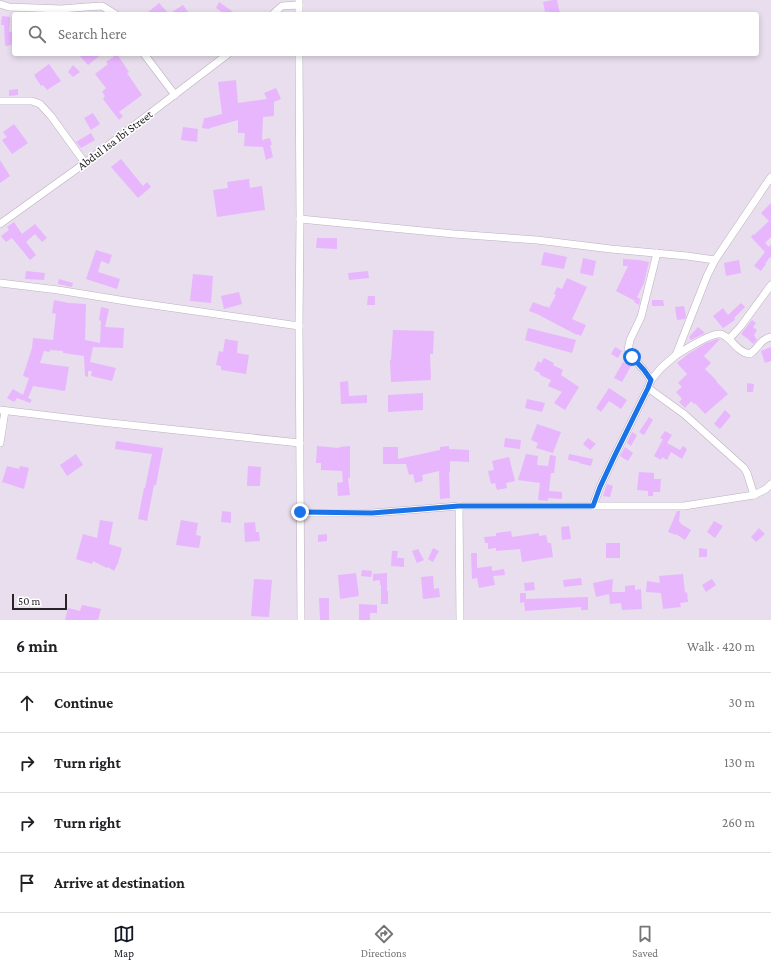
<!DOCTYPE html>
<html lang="en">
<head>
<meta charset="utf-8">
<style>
  :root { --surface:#fff; --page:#f2f2f2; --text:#202124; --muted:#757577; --line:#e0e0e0; --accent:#111827 }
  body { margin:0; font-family:"Crimson Pro",serif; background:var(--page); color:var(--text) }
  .scale { position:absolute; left:12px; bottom:10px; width:55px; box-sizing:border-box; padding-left:4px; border:2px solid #272328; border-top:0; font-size:11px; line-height:14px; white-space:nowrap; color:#272328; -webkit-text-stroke:3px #fff; paint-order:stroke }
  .stop { position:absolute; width:12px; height:12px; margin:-9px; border:3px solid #1a73e8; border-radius:50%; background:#fff }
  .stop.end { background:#1a73e8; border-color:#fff; box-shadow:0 1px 4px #0008 }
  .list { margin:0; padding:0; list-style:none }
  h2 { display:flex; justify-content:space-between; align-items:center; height:52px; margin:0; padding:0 16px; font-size:17px }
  h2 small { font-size:13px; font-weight:400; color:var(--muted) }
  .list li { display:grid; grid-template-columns:26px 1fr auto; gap:12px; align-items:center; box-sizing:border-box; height:60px; padding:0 16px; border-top:1px solid var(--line) }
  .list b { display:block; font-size:15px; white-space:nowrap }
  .list em { font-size:13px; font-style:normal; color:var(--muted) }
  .icon { flex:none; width:22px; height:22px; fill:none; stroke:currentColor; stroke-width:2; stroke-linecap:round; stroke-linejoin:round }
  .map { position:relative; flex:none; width:771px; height:620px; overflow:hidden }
  .search { position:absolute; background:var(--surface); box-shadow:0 2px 6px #0003; left:12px; right:12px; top:12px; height:44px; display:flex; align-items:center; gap:10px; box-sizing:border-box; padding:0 14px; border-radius:4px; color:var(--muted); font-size:15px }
  .sheet { height:292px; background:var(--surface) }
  nav { display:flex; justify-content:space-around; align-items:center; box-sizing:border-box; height:56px; border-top:1px solid var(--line); background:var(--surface); font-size:11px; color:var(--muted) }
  nav a { display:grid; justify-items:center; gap:2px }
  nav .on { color:var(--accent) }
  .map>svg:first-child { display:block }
  .building { fill:#e8b6fd }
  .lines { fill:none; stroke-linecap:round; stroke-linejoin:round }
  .minor-casing { stroke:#bbb1bf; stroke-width:8 }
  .minor { stroke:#fff; stroke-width:7 }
  .route { stroke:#1a73e8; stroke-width:5 }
  .labels { text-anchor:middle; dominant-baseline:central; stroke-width:3; stroke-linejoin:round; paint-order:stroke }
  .street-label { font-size:12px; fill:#272328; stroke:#fff }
</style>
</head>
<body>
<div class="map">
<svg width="771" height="620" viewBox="0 0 771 620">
  <rect width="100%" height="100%" fill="#e8deed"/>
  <!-- building -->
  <g class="building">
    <polygon points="553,0 557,0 560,14 549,14 548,11 545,12 543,2"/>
    <polygon points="219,2 236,14 225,14 216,8"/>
    <polygon points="159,3 169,14 146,14"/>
    <polygon points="183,5 188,12 184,14 169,14"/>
    <polygon points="2,16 10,17 9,32 14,31 14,37 11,45 5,46 4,25 1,25"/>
    <polygon points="78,54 102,54 88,65"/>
    <polygon points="117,54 129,72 127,73 142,95 119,112 123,116 119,120 103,99 105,96 102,92 106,88 95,74 108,64 106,62"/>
    <polygon points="49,64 61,81 47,90 43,85 41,86 34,75"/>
    <polygon points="73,65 80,72 73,77 68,72"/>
    <polygon points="236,80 238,103 267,99 264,93 276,88 281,99 274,102 274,116 263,117 262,140 270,138 272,145 270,145 273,157 266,160 263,147 244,146 245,133 238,133 238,120 210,128 209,129 202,128 204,118 206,118 222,114 218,82"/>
    <polygon points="18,89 18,95 9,96 9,90"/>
    <polygon points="93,113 100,124 91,130 84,118"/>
    <polygon points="14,124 28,143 12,154 2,140 7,137 3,132"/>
    <polygon points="183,127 198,129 197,142 181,140"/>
    <polygon points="91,133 95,140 81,148 76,142"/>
    <polygon points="121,159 143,186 147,182 151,187 138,198 111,167"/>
    <polygon points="0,160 10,176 0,183"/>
    <polygon points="249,179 250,188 262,186 265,210 217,217 213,190 228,188 227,182"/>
    <polygon points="771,203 771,237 765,243 769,247 771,244 771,258 770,257 765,264 766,264 761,271 754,266 765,252 751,237 753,234 754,235 769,221 761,213"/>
    <polygon points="14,222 22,234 35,224 47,238 42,242 35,234 26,242 36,255 30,260 12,238 6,242 1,236 9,230 7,227"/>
    <polygon points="317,238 337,238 337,249 316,248"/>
    <polygon points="96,250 112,255 109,264 101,261 98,272 120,279 117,289 86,279"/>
    <polygon points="544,252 567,257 564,269 541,265"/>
    <polygon points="583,258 596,261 593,276 580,273"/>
    <polygon points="623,259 639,260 649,262 644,283 637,297 640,299 639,305 634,302 635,301 616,291 628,266 623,266"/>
    <polygon points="739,260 741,273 726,276 724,263"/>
    <polygon points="26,271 45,273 44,280 25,279"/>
    <polygon points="368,271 369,278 349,280 348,273"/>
    <polygon points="193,274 213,276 211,303 190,301"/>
    <polygon points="567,278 587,287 572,319 586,325 581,336 577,334 577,335 537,314 529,311 533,302 546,307 546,306 549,308 556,295 554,294 557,287 562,289"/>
    <polygon points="59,279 73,283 72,287 58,284"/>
    <polygon points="239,292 242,304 224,309 221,296"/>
    <polygon points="368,296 375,296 375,305 367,305"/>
    <polygon points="54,300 69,303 86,304 85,340 100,343 101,321 99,320 101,307 109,309 105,327 124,328 123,348 93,347 90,362 116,368 112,381 91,376 92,371 88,371 88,377 85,376 84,356 63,353 63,351 50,350 50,352 44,351 40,363 69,367 65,391 33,386 28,398 32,400 30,403 17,398 14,402 7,398 13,389 23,395 29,378 23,376 32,348 33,338 53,340 56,314 52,313"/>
    <polygon points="652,300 663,300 664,306 652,306"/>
    <polygon points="741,303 745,307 734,318 735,320 723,328 713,316 723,308 728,315"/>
    <polygon points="684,306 686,316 685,319 677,320 675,307"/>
    <polygon points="752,320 756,323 753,327 757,330 754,335 757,340 753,344 748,339 741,334"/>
    <polygon points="698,327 705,333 691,340 689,337"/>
    <polygon points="528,328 576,340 572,353 525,340"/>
    <polygon points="393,330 434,331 433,354 430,354 431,380 391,382 390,360 391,360"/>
    <polygon points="225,339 238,341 237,353 249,355 246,374 221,370 221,366 216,365 219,351 223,352"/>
    <polygon points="717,339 720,339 704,356 711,363 705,369 717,381 716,381 728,394 705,414 695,403 694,404 691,401 685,408 679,402 682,399 676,392 682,387 678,383 687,374 677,363 688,354 706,343"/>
    <polygon points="615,347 622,351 618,358 611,354"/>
    <polygon points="771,347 771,361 765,363 761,351"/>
    <polygon points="544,358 554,363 553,365 563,370 561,375 579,387 565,410 554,403 562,392 548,386 551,380 540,375 540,373 534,370 538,361 541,363"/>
    <polygon points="623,362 631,366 622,382 614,378"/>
    <polygon points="348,381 349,396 367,395 367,403 341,404 340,382"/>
    <polygon points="747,383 754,384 753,392 747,392"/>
    <polygon points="609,388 627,400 621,409 609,401 601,412 596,408"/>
    <polygon points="423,393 423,410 388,412 388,395"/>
    <polygon points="527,399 545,403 542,412 525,408"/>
    <polygon points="725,410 731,416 720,429 714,424"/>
    <polygon points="649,417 653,420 644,435 639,432"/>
    <polygon points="537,424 561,432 553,453 536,448 538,443 531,440"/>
    <polygon points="665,431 672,435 667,443 680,450 683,446 687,449 682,459 671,452 667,460 662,457 661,460 654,456 663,439 660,438"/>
    <polygon points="632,432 637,435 631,446 627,443"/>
    <polygon points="505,438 521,440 520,449 504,447"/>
    <polygon points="588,438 596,444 590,450 583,444"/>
    <polygon points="116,441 163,448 156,485 154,485 147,521 138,519 144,488 145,488 152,454 115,449"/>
    <polygon points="317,446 339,448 339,447 350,446 350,478 348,478 350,495 338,496 337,483 343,482 342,471 321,470 321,463 316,463"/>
    <polygon points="449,446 449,449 469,450 469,462 450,461 450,472 449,472 450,498 440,499 439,471 422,475 423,481 415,483 413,474 409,475 406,464 383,464 383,447 398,447 398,459 440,450 440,447"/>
    <polygon points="625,447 633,453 628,461 620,456"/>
    <polygon points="76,454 83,465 67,476 60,465"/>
    <polygon points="526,454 538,456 537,465 548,466 550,455 556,456 554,473 551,473 549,491 562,492 562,499 548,498 548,501 538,500 540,483 518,480"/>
    <polygon points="569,454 593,459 591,466 579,463 579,462 568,460"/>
    <polygon points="509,457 515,481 506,483 507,488 497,490 495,483 491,484 488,471 494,470 492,461"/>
    <polygon points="7,466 19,469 20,466 29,468 24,489 2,482"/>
    <polygon points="248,466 261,467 260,486 247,486"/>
    <polygon points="639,472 654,473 654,479 661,479 660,492 653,492 653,496 648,496 648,491 637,490"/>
    <polygon points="607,484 613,486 610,497 603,496"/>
    <polygon points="222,511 231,512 231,523 221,522"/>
    <polygon points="677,511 680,511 679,522 681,523 681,524 691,530 685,540 676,534 676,535 668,532"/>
    <polygon points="100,520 113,522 109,544 122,548 118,563 114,571 108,567 107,568 93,561 92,564 76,559 83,534 97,538"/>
    <polygon points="181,520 198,523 196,535 201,536 199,548 176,545"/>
    <polygon points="714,521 723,526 715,538 707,532"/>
    <polygon points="255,522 256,532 259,532 260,541 245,542 244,523"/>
    <polygon points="569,526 571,539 562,540 561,527"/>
    <polygon points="759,528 765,534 756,542 751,537"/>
    <polygon points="511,531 512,537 539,533 539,536 546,535 548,543 551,543 553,557 522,562 520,549 496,551 496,548 488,549 488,543 485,543 484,537 496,536 496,533"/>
    <polygon points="327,534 327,541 318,542 318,535"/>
    <rect x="606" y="543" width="14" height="15"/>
    <polygon points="433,548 439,551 433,562 428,559"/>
    <polygon points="699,548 707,549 707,557 699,557"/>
    <polygon points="418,549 424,560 417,563 412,551"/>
    <polygon points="392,551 398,551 397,558 404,558 404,567 391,566"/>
    <polygon points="471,553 477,553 477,568 492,566 492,571 504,569 505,575 493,576 495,585 479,588 477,578 472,579"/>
    <polygon points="362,570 372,571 371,577 361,576"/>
    <polygon points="356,573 359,596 340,599 338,575"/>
    <polygon points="387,573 387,591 388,591 388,604 381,604 381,585 380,585 380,580 373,581 373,574"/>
    <polygon points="683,574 685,593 687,592 688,602 680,603 681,607 663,609 661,593 646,592 647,581 660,583 659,576"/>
    <polygon points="433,576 434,589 439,588 440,597 423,599 421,577"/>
    <polygon points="581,578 582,585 564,587 563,580"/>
    <polygon points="254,579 272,580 269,617 251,616"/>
    <polygon points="613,579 612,592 625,592 625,586 635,585 635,590 641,589 642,609 622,610 621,603 610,604 609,594 596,597 593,583"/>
    <polygon points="712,579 716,585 706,592 702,585"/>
    <polygon points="534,582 535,590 525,591 524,583"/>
    <polygon points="520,593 526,593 526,599 588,597 588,610 581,610 581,607 525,611 524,602 520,603"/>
    <polygon points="319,598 329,598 329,620 320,620"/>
    <polygon points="359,604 377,605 377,613 370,613 370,620 359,620"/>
    <polygon points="82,605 101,609 98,620 65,620 68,608 80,611"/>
  </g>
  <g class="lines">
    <!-- minor casing -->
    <g class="minor-casing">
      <g id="minor">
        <polyline points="299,0 299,14"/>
        <polyline points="0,4 9,7 61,9 86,7 102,6 115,14"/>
        <polyline points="273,14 282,6 299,5"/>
        <polyline points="144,54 175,95"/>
        <polyline points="299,54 300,219 299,326 301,620"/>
        <polyline points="0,101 32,101 40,104 51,116 85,163"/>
        <polyline points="300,219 454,234 537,240 611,249 687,256 715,260"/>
        <polyline points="0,224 85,163 228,54"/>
        <polyline points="0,283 58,290 132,302 299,326"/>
        <path d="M 729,339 C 735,345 741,353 750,354 C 759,348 759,340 771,337"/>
        <path d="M 676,355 C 684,350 711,333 720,334 C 723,334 726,337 729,339 L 741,326 L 771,285"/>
        <polyline points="651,380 644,370 632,357 628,350 630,340 641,317 657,253"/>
        <polyline points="648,388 684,414 744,468 747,473 754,495"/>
        <polyline points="0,410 101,422 300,443"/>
        <polyline points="0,443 5,411"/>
        <polyline points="459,506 460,620"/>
        <polyline points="593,506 600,487 615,455 648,388 651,380 661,368 676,355 707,276 715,260 771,177"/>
        <polyline points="300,513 372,513 459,506 684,506 754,495 766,489 771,484"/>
      </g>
    </g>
    <!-- minor -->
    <use href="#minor" class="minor"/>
  </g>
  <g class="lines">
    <!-- route -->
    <polyline class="route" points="300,512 372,513 459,506 593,506 600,487 615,455 648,388 651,380 644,370 632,357"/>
  </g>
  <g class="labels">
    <!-- street labels -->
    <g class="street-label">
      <text transform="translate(115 140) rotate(-37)">Abdul Isa Ibi Street</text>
    </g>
  </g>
</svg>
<div class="scale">50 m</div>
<div class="stop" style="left:632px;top:357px"></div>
<div class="stop end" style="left:300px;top:512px"></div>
<div class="search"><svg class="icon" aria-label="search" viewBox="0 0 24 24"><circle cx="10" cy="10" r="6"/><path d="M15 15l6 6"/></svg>Search here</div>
</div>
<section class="sheet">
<h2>6 min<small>Walk · 420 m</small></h2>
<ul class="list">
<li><svg class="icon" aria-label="ahead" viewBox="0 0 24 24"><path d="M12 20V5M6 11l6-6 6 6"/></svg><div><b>Continue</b></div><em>30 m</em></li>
<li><svg class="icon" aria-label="right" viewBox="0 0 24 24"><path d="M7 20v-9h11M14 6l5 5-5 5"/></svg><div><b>Turn right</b></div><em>130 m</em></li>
<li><svg class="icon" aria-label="right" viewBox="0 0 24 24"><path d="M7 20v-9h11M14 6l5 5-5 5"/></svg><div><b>Turn right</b></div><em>260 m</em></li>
<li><svg class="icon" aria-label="arrive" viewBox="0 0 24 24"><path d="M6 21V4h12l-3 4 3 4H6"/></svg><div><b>Arrive at destination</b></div></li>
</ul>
</section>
<nav>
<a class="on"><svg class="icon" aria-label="map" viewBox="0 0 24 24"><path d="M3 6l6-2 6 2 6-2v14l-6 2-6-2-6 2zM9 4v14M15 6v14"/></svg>Map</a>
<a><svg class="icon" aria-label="directions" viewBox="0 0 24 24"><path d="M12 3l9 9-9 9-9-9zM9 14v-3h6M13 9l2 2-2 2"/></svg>Directions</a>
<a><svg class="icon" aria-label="saved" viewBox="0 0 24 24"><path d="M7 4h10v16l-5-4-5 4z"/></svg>Saved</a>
</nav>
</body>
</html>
